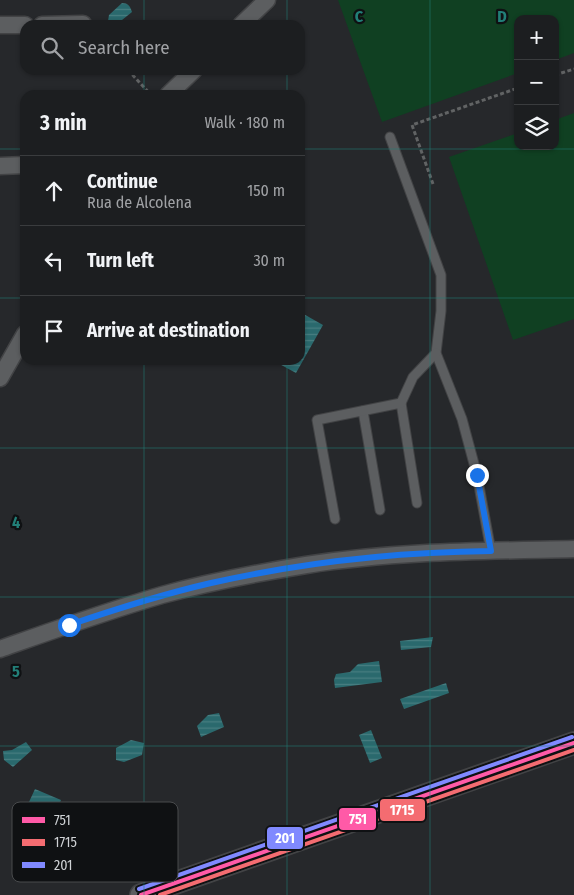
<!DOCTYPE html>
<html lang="en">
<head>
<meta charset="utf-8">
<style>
  :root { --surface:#1c1e20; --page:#252729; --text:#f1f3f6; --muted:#a0a2a5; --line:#3a3c3e }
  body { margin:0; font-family:"Fira Sans Condensed",sans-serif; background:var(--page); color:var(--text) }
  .controls { position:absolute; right:15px; top:15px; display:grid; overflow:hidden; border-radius:10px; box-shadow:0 1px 4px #0004 }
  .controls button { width:45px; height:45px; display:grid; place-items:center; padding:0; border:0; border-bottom:1px solid var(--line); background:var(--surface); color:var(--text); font:25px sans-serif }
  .stop { position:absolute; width:15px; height:15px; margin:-11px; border:4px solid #1a73e8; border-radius:50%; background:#fff }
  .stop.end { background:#1a73e8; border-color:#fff; box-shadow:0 1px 5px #0008 }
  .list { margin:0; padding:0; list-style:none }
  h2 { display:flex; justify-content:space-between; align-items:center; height:65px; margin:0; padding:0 20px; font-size:21px }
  h2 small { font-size:16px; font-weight:400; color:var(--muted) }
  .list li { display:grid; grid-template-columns:32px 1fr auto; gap:15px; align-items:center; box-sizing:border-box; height:70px; padding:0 20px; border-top:1px solid var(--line) }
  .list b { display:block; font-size:19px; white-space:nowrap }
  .list p { margin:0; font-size:16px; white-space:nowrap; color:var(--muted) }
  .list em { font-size:16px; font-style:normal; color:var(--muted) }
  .icon { flex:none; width:28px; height:28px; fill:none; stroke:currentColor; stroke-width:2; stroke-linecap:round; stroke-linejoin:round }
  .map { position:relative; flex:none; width:574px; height:895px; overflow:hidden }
  .search { position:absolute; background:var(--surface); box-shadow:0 1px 4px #0004; left:20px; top:20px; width:285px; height:55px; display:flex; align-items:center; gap:12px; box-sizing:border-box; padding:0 18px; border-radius:15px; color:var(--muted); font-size:19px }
  .panel { position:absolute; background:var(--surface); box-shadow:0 1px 4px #0004; left:20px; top:90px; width:285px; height:275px; border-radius:15px }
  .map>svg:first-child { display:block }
  .park { fill:#104022 }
  .water { fill:url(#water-rules) }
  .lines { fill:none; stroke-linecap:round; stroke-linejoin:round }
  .service-casing { stroke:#424345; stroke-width:11 }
  .minor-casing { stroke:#424345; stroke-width:19 }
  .tertiary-casing { stroke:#424345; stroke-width:24 }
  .path { stroke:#616364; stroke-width:3; stroke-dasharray:4 2.5; stroke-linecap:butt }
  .service { stroke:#5c5e60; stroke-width:9 }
  .minor { stroke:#5c5e60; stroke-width:16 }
  .tertiary { stroke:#5c5e60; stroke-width:21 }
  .bus-1-casing { stroke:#0f1113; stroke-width:8 }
  .bus-2-casing { stroke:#0f1113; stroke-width:8 }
  .bus-3-casing { stroke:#0f1113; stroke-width:8 }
  .bus-1 { stroke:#ff5aa7; stroke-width:4 }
  .bus-2 { stroke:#f46c71; stroke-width:4 }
  .bus-3 { stroke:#8089ff; stroke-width:4 }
  .route { stroke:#1a73e8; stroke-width:6 }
  .grid { fill:none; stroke:#227f78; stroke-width:1; stroke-opacity:0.55 }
  .key { fill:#0f1113; stroke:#494b4d; stroke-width:1 }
  .key-label { font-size:14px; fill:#cfd2d5 }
  .grid-label { font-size:16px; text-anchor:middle; font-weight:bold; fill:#227f78; stroke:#0f1113; stroke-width:4.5; stroke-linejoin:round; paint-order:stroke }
  .line-badge { stroke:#0f1113; stroke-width:2 }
  .badge-label { font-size:14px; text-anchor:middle; font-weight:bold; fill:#fff }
</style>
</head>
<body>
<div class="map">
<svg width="574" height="895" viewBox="0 0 574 895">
  <defs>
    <pattern id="water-rules" width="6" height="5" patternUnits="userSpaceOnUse" patternTransform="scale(1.25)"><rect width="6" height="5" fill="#2a696d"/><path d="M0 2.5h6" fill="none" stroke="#487e81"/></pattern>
  </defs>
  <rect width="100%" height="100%" fill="#26282b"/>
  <!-- park -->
  <g class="park">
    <polygon points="338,0 574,0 574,53 555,60 555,19 518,19 518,73 382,122"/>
    <polygon points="574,113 574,319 513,340 449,157 518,133 518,146 555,146 555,120"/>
  </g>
  <!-- water -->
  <g class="water">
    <path d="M 122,3 C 128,3 130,6 132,12 L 117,24 L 112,25 L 108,21 L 109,15 Z"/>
    <polygon points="300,312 323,325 296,373 272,360 300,360"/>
    <polygon points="433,637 431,647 401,650 400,641"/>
    <polygon points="379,661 382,682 335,688 334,680 336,674 350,672 358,664"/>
    <polygon points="446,683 449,693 404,709 400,699"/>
    <polygon points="219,713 224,727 201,737 197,726 208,715"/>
    <polygon points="371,730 382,758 370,763 359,735"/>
    <polygon points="131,740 144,743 142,755 124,762 116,760 116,748"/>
    <polygon points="26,742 32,750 13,767 4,760 3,751 12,750"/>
    <polygon points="35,789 61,800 57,810 48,816 42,808 29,802"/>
  </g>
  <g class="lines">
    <!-- service casing -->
    <g class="service-casing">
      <g id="service">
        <polyline points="390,137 441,275 441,311 436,353 462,419 477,475 491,551"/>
        <polyline points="401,403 417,503"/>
        <polyline points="363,411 380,510"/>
        <polyline points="335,519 317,420 401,403 413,377 436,353"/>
      </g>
    </g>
    <!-- minor casing -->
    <g class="minor-casing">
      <g id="minor">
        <polyline points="0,25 25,25"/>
        <polyline points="42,25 83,24"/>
        <polyline points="241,25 267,0"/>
        <polyline points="168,95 194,70"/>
        <polyline points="0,166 25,165"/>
        <polyline points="0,378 25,334"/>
        <path d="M 0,649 C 54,630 107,611 162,595 C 209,582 257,573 306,565 C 395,551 485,551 574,549"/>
      </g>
    </g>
    <!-- tertiary casing -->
    <g class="tertiary-casing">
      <polyline id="tertiary" points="141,895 574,743"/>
    </g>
    <!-- path -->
    <g class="path">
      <polyline points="128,70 151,95"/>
      <polyline points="555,75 574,69"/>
      <polyline points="433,184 412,125 518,88"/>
    </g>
    <!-- service -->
    <use href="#service" class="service"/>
    <!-- minor -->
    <use href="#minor" class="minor"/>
    <!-- tertiary -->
    <use href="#tertiary" class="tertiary"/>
    <!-- bus-1 casing -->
    <g class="bus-1-casing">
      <polyline id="bus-1" points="141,895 574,743"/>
    </g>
    <!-- bus-2 casing -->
    <g class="bus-2-casing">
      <polyline id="bus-2" points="160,895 574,750"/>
    </g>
    <!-- bus-3 casing -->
    <g class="bus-3-casing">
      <polyline id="bus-3" points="139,889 572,737"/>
    </g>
    <!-- bus-1 -->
    <use href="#bus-1" class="bus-1"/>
    <!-- bus-2 -->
    <use href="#bus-2" class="bus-2"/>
    <!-- bus-3 -->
    <use href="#bus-3" class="bus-3"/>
  </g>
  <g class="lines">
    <!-- route -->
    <path class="route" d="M 69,625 C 116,609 163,594 211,583 C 304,562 397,552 491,551 L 477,475"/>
  </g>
  <!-- grid -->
  <path class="grid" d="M 144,0 L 144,25M 287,0 L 287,25M 430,0 L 430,895M 144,70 L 144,95M 287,70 L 287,95M 0,149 L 25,149M 300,149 L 574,149M 0,298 L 25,298M 300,298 L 574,298M 144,360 L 144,895M 287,360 L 287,895M 0,448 L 574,448M 0,597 L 574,597M 0,746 L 574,746"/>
  <!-- legend -->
  <rect x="12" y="802" width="166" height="80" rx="8" class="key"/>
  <rect x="22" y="817" width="23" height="6" fill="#ff5aa7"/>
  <rect x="22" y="839" width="23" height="7" fill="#f46c71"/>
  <rect x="22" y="862" width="23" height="6" fill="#8089ff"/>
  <g class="key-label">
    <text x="54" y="825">751</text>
    <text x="54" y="847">1715</text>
    <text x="54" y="870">201</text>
  </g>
  <g class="grid-label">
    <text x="359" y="22">C</text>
    <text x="502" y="22">D</text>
    <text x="16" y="528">4</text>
    <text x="16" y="677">5</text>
  </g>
  <g class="line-badge">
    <rect x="379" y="798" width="47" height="24" rx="5" fill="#f46c71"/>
    <rect x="338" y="807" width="39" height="24" rx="5" fill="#ff5aa7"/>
    <rect x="266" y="826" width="38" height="24" rx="5" fill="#8089ff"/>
  </g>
  <g class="badge-label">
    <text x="402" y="815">1715</text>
    <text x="358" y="824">751</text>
    <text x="285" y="843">201</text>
  </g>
</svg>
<div class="controls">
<button>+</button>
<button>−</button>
<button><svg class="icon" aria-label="layers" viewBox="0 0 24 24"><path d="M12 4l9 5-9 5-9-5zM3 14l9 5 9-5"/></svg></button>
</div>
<div class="stop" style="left:69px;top:625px"></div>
<div class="stop end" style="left:477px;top:475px"></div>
<div class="search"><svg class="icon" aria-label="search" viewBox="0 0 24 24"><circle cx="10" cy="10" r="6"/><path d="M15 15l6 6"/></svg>Search here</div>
<section class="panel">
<h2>3 min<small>Walk · 180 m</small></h2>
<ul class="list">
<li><svg class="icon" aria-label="ahead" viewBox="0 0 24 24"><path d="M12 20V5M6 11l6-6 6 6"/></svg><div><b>Continue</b><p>Rua de Alcolena</p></div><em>150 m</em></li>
<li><svg class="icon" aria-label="left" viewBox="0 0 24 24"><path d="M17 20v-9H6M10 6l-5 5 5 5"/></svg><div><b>Turn left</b></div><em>30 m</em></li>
<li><svg class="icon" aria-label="arrive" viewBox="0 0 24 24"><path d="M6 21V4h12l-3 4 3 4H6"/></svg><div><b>Arrive at destination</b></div></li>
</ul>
</section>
</div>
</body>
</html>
